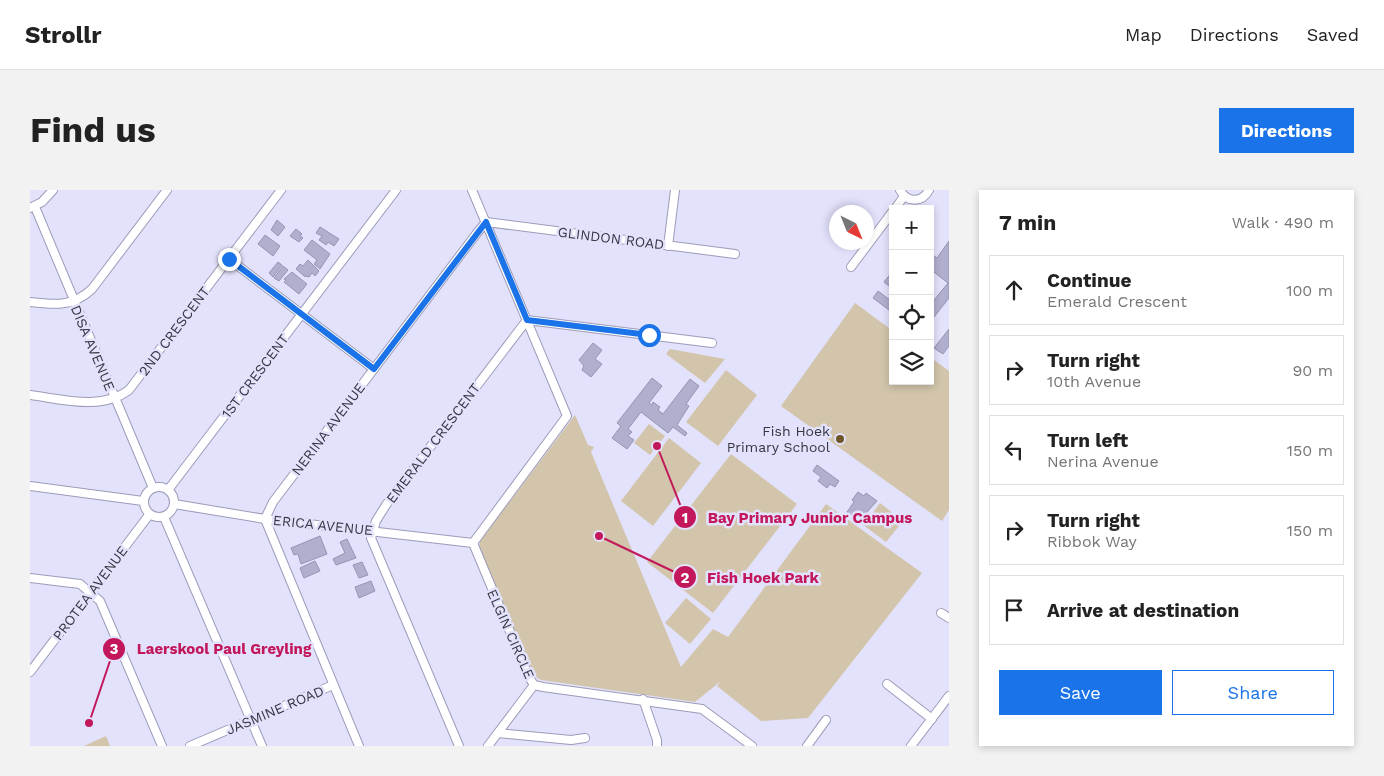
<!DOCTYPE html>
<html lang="en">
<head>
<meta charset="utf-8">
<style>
  :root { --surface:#fff; --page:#f2f2f2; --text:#222; --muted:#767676; --line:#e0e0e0; --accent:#1a73e8 }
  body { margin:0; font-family:"Work Sans",sans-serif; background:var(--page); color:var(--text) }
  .controls { position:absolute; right:15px; top:15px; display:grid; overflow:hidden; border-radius:0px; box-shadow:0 2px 8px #0003 }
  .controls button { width:45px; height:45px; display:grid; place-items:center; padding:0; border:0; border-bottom:1px solid var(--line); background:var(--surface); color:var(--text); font:25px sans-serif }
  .compass { position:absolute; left:799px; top:15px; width:45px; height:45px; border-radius:50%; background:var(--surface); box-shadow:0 2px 8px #0003; rotate:137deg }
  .stop { position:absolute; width:15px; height:15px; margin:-11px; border:4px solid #1a73e8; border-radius:50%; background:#fff }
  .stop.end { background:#1a73e8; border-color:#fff; box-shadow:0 1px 5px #0008 }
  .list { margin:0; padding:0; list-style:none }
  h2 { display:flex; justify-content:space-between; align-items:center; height:65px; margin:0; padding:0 20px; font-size:21px }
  h2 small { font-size:16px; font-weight:400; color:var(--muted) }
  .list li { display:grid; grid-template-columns:32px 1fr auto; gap:15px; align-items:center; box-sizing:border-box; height:70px; margin:0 10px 10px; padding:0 10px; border:1px solid var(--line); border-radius:0px }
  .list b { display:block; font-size:19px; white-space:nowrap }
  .list p { margin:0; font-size:16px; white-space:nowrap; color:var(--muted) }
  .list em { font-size:16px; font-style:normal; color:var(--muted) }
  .actions { display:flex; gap:10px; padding:15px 20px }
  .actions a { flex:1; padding:11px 0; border:1px solid var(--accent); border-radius:0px; text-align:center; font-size:18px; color:var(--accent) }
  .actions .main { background:var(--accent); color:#fff }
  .icon { flex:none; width:28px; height:28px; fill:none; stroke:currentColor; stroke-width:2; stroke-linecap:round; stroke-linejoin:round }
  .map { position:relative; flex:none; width:919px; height:556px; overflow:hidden; border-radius:0px }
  header { display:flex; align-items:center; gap:30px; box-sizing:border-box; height:70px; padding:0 25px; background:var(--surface); border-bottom:1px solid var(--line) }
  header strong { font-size:24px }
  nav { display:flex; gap:28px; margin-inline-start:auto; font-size:18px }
  .intro { display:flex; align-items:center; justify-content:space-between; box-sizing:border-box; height:120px; padding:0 30px }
  h1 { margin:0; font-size:35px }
  .button { padding:12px 22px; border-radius:0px; background:var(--accent); color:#fff; font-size:18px; font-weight:700 }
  main { display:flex; gap:30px; padding:0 30px }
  aside { flex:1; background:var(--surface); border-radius:0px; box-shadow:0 2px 8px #0003 }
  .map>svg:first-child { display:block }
  .green { fill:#d2c5ab }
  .building { fill:#b0afce; stroke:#9594b2 }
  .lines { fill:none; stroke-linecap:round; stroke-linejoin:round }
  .street-casing { stroke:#9c9bb9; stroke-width:10 }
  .street { stroke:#fff; stroke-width:8 }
  .route { stroke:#1a73e8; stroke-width:6 }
  .poi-dot { fill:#6e5727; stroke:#e3e2fc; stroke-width:2 }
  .labels { text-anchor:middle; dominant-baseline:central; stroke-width:5; stroke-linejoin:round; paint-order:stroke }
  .street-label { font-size:14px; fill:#363542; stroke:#e3e2fc }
  .poi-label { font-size:14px; fill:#363542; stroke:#e3e2fc; text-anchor:end }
  .leader { fill:none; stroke:#c2185b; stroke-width:2 }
  .callout-dot { fill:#c2185b; stroke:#e3e2fc; stroke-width:2 }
  .mark-label { font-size:15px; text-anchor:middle; font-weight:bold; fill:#fff }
  .callout-label { font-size:15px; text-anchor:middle; font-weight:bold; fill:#c2185b; stroke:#e3e2fc; stroke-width:5; stroke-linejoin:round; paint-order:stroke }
</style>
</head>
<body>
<header>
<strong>Strollr</strong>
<nav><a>Map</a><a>Directions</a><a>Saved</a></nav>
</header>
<div class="intro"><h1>Find us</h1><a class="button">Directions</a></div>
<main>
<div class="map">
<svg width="919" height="556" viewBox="0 0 919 556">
  <rect width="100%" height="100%" fill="#e3e2fc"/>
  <!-- green -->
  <g class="green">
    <polygon points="825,113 863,141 863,191 900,191 900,167 919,181 919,320 912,331 751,216"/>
    <polygon points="640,159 695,169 675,193 636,164"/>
    <polygon points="696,180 727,205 688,256 656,232"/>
    <polygon points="545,225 558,255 564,257 561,262 651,477 683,439 698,447 796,314 892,383 778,528 731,531 687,496 691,491 665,512 511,490 504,486 449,361 450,351"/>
    <polygon points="619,234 635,246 620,265 604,253"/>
    <polygon points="639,248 671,273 623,336 591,311"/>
    <polygon points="701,264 767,314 683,423 617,372"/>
    <polygon points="850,313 873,331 856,352 832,334 834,331 831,329 835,324 840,327"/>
    <polygon points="656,408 681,429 660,454 635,433"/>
    <polygon points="76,546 80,556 54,556"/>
  </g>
  <!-- building -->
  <g class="building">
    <polygon points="247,30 255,37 248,46 241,40"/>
    <polygon points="290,37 309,49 304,56 298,52 296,55 289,50 292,46 286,43"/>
    <polygon points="266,39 272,44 270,46 273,48 269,52 260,46"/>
    <polygon points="235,45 250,56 243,66 228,54"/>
    <polygon points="282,50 300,64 290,79 284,74 287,70 274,60"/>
    <polygon points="919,51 919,108 900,132 900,115 918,93 900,79 900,63 907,68"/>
    <polygon points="278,70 289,81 285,86 282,83 279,87 274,86 266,79 270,74 273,76"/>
    <polygon points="248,72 252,75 243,87 239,83"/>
    <polygon points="253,76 258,80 249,91 244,88"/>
    <polygon points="863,81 863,99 854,92"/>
    <polygon points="262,82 277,94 269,104 254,92 256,90 254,89"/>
    <polygon points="848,101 860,110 863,106 863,123 843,108"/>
    <polygon points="919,139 919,156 913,164 904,158"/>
    <polygon points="563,153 572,160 565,169 572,174 561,187 552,180 554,176 549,170"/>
    <polygon points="622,188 632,196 619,213 622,215 623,212 630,217 628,220 633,224 660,189 669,196 656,214 659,216 647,235 657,243 655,246 643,237 638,243 611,222 598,239 602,242 598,246 604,250 597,259 582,248 591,236 587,233"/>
    <polygon points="787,275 809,291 805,297 800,294 797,298 788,291 791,287 783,281"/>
    <polygon points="828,302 834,306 836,303 847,311 829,331 817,322 824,312 822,310"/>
    <polygon points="290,346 297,364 271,374 268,364 264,365 261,358"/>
    <polygon points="317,349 326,368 306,375 303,369 315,363 310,352"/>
    <polygon points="285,371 290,381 274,388 270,378"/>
    <polygon points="332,372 338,385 329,388 323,375"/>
    <polygon points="341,391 345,401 329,408 325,397"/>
  </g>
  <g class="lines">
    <!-- street casing -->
    <g class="street-casing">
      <g id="street">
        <polyline points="442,0 537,226 443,353 499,487 504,495 513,497 672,519 722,556"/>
        <path d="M 870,0 C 877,13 892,13 899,0"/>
        <polyline points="5,17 123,298"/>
        <polyline points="0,18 12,12 23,0"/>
        <polyline points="865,19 874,6"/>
        <polyline points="638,56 645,0"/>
        <polyline points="199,69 344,179"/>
        <polyline points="821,77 863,21"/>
        <path d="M 0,112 C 24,115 43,117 62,99 L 137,0"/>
        <polyline points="497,130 682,153"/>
        <path d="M 0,205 C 32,209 71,221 99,200 L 251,0"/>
        <polyline points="0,296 113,311"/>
        <circle cx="129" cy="312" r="15"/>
        <polyline points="138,300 366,0"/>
        <polyline points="144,314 235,329 443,353"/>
        <polyline points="134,327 232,556"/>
        <polyline points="0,388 50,394 70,411 132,556"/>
        <polyline points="911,423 919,428"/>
        <polyline points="0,482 119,325"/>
        <polyline points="857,494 902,529"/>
        <polyline points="613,509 627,550 627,556"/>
        <polyline points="468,543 541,550 555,548"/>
        <polyline points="160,556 303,495"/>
        <polyline points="329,556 235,329 243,312 447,43 456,32 705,64"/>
        <polyline points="429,556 341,348 346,331 356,315 497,130"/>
        <polyline points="458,556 504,495"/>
        <polyline points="777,556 796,530"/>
        <polyline points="881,556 919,506"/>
      </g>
    </g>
    <!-- street -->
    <use href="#street" class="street"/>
  </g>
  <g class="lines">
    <!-- route -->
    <polyline class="route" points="199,69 344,179 456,32 497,130 619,145"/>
  </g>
  <!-- markers -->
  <circle class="poi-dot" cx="810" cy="249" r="5"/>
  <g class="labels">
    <!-- street labels -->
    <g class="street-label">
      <text transform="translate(581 48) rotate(7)">GLINDON ROAD</text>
      <text transform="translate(144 141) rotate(-53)">2ND CRESCENT</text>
      <text transform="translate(63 158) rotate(67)">DISA AVENUE</text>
      <text transform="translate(225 186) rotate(-53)">1ST CRESCENT</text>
      <text transform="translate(298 239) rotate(-53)">NERINA AVENUE</text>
      <text transform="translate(403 253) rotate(-53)">EMERALD CRESCENT</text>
      <text transform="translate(293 335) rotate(6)">ERICA AVENUE</text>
      <text transform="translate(60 403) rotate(-53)">PROTEA AVENUE</text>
      <text transform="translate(481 444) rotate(66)">ELGIN CIRCLE</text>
      <text transform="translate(245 520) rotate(-23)">JASMINE ROAD</text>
    </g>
    <!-- poi labels -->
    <g class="poi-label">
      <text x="800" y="241">Fish Hoek<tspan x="800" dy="16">Primary School</tspan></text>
    </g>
  </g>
  <!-- callouts -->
  <path class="leader" d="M627 256L655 327M569 346L655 387M59 533L84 459"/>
  <g class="callout-dot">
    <circle cx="627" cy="256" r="5"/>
    <circle cx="569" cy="346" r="5"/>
    <circle cx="59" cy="533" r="5"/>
    <circle cx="655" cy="327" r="12"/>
    <circle cx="655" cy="387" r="12"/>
    <circle cx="84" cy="459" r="12"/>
  </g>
  <g class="mark-label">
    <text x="655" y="333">1</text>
    <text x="655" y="393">2</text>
    <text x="84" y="464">3</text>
  </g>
  <g class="callout-label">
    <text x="780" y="333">Bay Primary Junior Campus</text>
    <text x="733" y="393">Fish Hoek Park</text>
    <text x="194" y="464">Laerskool Paul Greyling</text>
  </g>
</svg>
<div class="controls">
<button>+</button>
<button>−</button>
<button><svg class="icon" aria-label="locate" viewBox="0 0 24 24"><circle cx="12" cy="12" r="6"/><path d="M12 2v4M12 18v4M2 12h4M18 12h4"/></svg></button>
<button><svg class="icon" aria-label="layers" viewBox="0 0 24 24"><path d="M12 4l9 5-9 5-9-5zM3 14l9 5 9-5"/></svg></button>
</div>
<svg class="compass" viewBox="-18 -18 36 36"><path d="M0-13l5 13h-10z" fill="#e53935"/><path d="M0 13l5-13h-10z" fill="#767676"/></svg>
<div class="stop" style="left:619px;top:145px"></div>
<div class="stop end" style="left:199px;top:69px"></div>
</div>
<aside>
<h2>7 min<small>Walk · 490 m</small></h2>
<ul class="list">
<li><svg class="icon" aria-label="ahead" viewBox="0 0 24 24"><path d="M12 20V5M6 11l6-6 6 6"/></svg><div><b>Continue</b><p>Emerald Crescent</p></div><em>100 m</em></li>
<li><svg class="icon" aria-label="right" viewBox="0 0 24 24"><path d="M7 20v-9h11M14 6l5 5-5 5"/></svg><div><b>Turn right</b><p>10th Avenue</p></div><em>90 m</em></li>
<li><svg class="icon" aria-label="left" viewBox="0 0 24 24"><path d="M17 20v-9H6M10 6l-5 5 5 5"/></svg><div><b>Turn left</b><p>Nerina Avenue</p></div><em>150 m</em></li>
<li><svg class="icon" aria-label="right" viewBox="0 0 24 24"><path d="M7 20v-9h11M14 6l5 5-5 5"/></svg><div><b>Turn right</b><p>Ribbok Way</p></div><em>150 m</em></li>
<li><svg class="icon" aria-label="arrive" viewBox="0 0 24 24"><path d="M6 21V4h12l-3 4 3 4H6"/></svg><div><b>Arrive at destination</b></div></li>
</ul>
<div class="actions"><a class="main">Save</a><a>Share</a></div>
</aside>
</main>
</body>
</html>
